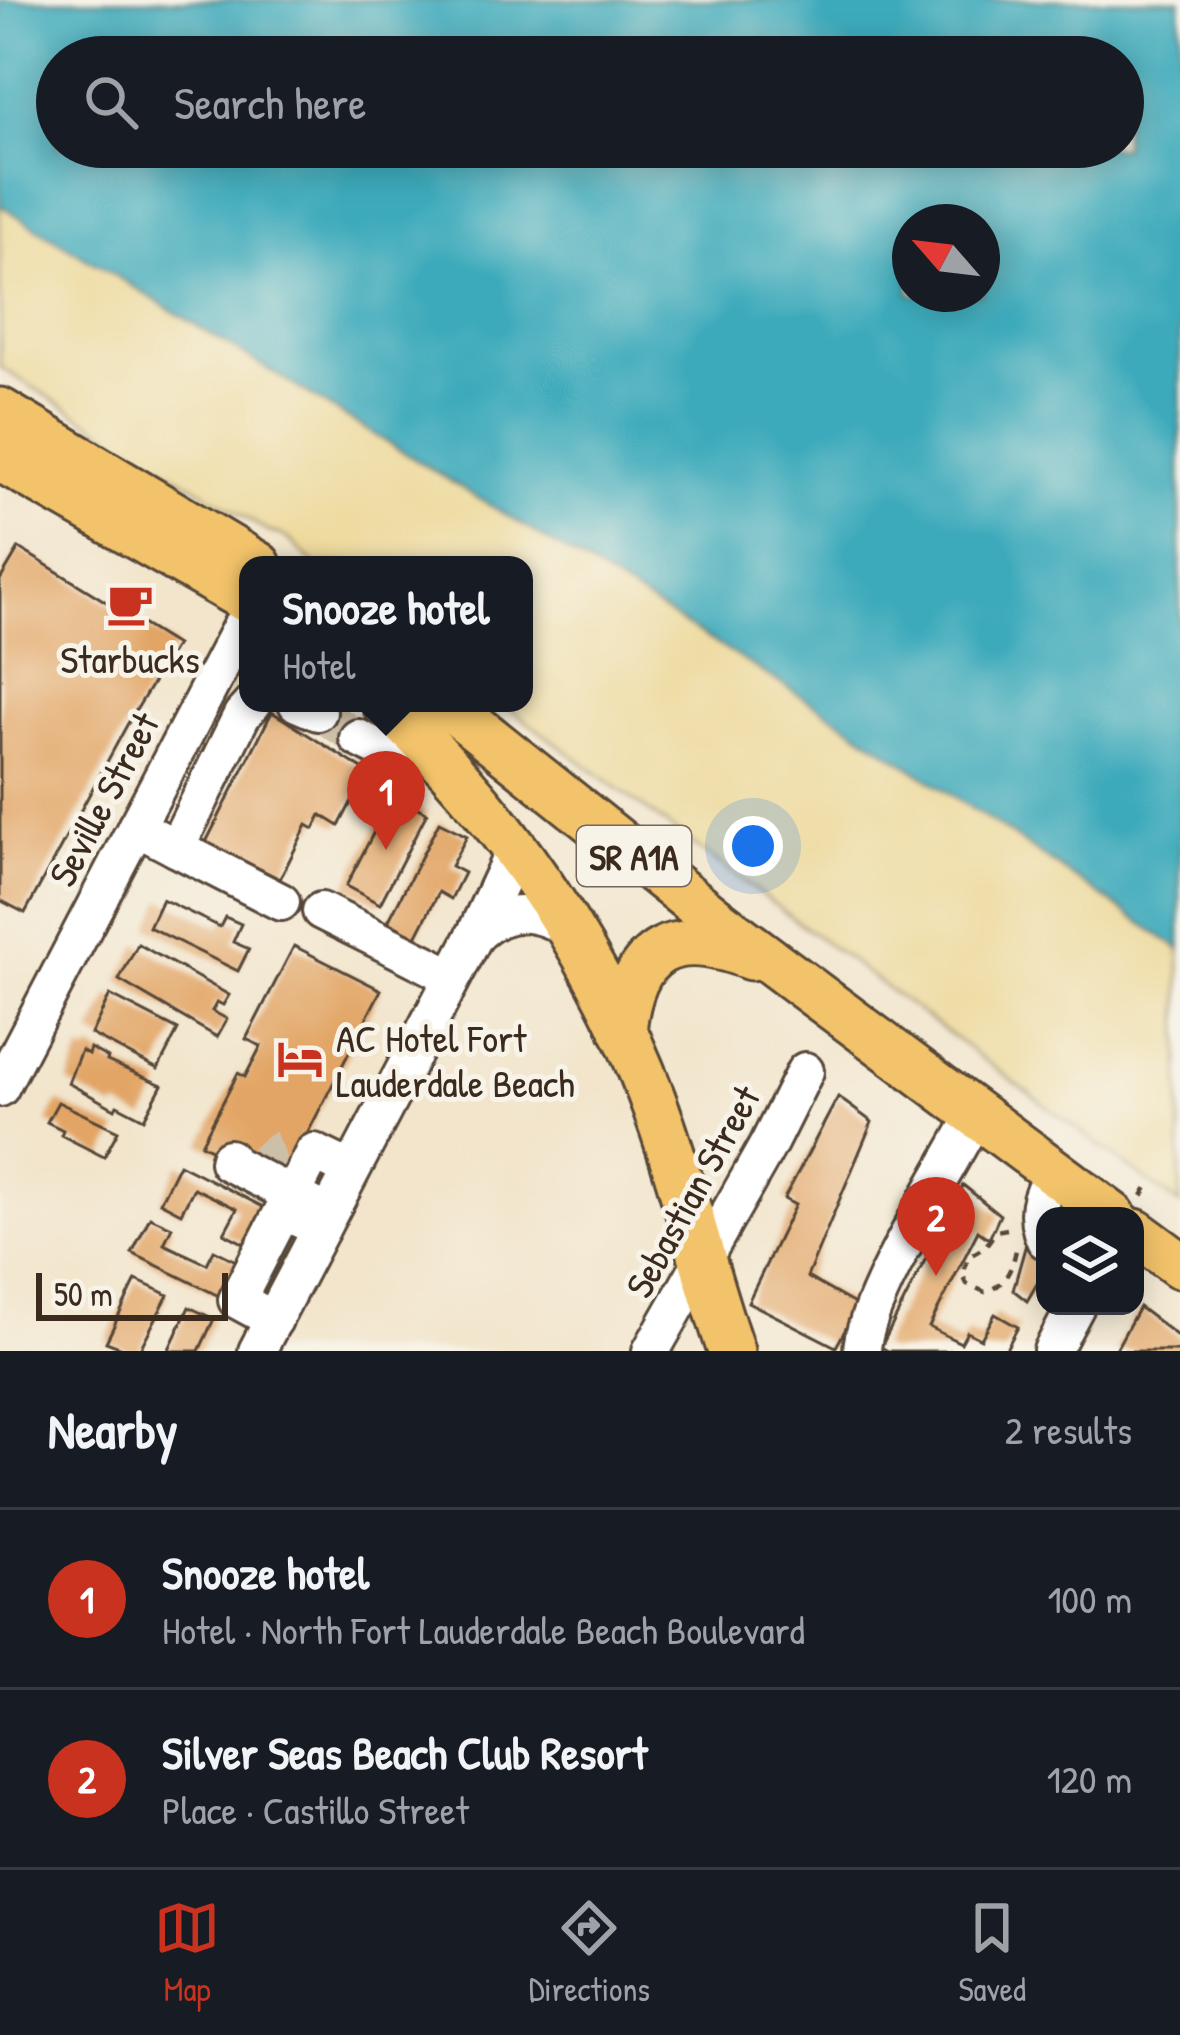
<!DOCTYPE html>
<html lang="en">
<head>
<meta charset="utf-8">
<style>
  :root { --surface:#171b24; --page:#20242c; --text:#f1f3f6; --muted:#9ea1a6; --line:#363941; --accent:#c8321e }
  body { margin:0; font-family:"Patrick Hand",sans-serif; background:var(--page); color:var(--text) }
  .controls { position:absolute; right:36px; bottom:36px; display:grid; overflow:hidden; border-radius:24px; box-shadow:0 6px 30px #0003 }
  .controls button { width:108px; height:108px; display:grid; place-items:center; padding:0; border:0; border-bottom:3px solid var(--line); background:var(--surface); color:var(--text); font:60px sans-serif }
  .compass { position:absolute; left:892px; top:204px; width:108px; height:108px; border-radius:50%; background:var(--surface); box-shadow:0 6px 30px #0003; rotate:298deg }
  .scale { position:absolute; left:36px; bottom:30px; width:192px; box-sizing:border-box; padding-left:12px; border:6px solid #3b2a1e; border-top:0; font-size:33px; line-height:42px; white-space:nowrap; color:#3b2a1e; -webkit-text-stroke:9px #f7f3e8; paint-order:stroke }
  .you { position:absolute; left:753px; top:846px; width:42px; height:42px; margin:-30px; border:9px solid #fff; border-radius:50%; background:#1a73e8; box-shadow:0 0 0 18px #1a73e833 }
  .badge { display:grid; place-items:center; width:78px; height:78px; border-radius:50%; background:var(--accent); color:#fff; font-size:39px; font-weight:700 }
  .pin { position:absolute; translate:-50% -99px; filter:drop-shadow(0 3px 6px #0008) }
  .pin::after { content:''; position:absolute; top:63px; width:42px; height:36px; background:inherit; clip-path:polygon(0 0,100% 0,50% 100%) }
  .popup { position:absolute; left:239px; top:556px; width:294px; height:156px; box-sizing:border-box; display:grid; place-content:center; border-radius:24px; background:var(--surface); filter:drop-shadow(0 3px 9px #0005); font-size:39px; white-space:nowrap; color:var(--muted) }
  .popup b { font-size:45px; color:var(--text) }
  .popup::after { content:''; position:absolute; left:50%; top:100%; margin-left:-24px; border:24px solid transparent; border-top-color:var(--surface) }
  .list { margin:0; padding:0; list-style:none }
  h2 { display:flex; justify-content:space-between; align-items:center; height:156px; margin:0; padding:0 48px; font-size:51px }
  h2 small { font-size:39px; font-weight:400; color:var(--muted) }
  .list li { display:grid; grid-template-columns:78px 1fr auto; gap:36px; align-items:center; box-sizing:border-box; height:180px; padding:0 48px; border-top:3px solid var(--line) }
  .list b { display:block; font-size:45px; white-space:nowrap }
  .list p { margin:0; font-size:39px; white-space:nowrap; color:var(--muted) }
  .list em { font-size:39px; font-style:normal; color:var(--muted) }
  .icon { flex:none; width:66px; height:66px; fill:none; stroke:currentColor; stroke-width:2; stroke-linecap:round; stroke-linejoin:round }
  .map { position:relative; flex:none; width:1180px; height:1351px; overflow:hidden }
  .search { position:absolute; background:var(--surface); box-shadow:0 6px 30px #0003; left:36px; right:36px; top:36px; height:132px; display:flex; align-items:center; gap:30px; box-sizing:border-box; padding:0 42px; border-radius:66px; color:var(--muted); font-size:45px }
  .sheet { height:516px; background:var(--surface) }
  nav { display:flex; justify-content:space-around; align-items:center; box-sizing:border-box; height:168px; border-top:3px solid var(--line); background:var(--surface); font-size:33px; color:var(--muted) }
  nav a { display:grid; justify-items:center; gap:6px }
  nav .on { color:var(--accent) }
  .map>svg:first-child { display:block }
  .sand { fill:#eeda9e; stroke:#94825e; stroke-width:3 }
  .water { fill:#3caabb; stroke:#3c6a6c; stroke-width:3; fill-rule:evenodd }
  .building { fill:#e2a565 }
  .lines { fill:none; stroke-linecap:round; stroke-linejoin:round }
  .minor-tunnel { stroke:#cdc0a9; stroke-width:36; stroke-dasharray:36 18; stroke-linecap:butt }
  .minor-casing { stroke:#564638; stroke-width:42 }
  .major-casing { stroke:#564638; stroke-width:51 }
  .path { stroke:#564638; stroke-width:4.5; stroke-dasharray:9 9; stroke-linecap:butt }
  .minor { stroke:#fff; stroke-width:36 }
  .major { stroke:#f2c36a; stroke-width:45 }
  .labels { text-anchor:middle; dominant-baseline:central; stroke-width:10; stroke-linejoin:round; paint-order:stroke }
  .shield { fill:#f7f3e8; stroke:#73665b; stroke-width:3 }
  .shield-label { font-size:36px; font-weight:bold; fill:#3b2a1e }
  .poi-label { font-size:39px; fill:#3b2a1e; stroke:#f7f3e8 }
  .street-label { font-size:39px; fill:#3b2a1e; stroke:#f7f3e8 }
</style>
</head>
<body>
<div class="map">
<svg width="1180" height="1351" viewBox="0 0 1180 1351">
  <rect width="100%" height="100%" fill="#f7f3e8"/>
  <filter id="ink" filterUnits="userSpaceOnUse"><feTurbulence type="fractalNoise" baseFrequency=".00833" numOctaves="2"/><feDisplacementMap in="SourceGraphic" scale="24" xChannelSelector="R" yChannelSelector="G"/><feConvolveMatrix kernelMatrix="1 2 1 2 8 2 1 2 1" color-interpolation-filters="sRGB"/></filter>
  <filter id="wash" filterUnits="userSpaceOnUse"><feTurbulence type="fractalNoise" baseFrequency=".004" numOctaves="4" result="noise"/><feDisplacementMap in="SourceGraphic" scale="48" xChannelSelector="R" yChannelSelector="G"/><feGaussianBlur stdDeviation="2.7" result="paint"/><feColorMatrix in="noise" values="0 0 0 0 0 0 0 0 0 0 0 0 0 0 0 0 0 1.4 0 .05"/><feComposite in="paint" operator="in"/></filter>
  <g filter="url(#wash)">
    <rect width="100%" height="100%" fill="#f2e5cc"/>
    <!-- sand -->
    <path class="sand" d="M 0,205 L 844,722 L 1180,949 L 1180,1205 L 502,703 L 524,703 L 524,565 L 316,565 C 299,552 293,535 269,532 L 0,367 Z"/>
    <!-- water -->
    <path class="water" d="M 0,0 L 1180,0 L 1180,949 L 844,722 L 0,205 ZM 1123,57 L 1123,147 L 57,147 L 57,57 ZM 982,222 L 982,294 L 910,294 L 910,222 Z"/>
    <g id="blocks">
      <!-- building -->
      <g class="building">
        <polygon points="19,548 176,645 127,725 25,913 0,900 0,580"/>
        <polygon points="272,712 367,772 339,826 321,815 314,829 307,825 280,879 206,842"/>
        <polygon points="393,795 427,813 380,904 346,886"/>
        <polygon points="439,822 467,836 451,866 464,873 451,899 439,892 416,937 388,922"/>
        <polygon points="162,899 220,927 225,917 241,924 233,942 249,949 238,971 149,927"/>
        <polygon points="138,944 229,995 223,1005 217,1002 212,1011 227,1019 217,1037 119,980"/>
        <polygon points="294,946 381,990 281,1185 201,1144 238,1073 245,1077 261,1046 246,1039"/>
        <polygon points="110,995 178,1030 158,1069 91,1034"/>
        <polygon points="90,1048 108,1058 107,1061 162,1085 144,1119 117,1105 115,1109 68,1083 81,1050 88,1054"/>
        <polygon points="838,1097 872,1122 807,1277 858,1306 836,1347 748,1302 795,1205 784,1199"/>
        <polygon points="58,1102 118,1131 104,1157 61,1135 63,1130 47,1122"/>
        <polygon points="179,1164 265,1208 247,1245 224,1233 237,1209 194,1188 181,1213 160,1202"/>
        <polygon points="963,1185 1000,1215 989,1239 978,1231 929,1327 961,1343 967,1332 981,1339 995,1314 1018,1327 1005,1351 888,1351 881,1347"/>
        <polygon points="150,1217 172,1227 164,1244 207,1264 214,1250 238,1262 221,1297 132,1253"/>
        <polygon points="1026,1244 1045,1257 1045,1270 1027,1301 1013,1290"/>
        <polygon points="136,1280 168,1295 139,1351 130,1351 106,1342"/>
        <polygon points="189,1307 214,1319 199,1351 168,1351"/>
        <polygon points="1139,1307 1180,1338 1180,1351 1115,1351"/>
      </g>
    </g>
  </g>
  <g filter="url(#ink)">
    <use href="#blocks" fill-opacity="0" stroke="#564638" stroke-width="3"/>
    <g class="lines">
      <!-- minor-tunnel -->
      <g class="minor-tunnel">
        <polyline points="318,712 358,738"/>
        <path d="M 257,1173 C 268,1156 280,1143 301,1146"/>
      </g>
      <!-- minor casing -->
      <g class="minor-casing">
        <g id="minor">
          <polyline points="297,703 318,712"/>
          <polyline points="358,738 384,751 418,734"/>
          <polyline points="136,827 176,848 242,715 253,703"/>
          <polyline points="176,848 281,902"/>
          <polyline points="321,911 451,976"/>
          <path d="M 474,937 C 505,905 537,909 573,932"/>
          <polyline points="0,1088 248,613"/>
          <polyline points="229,1158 228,1162 318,1208"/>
          <polyline points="292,1195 314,1152 351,1170"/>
          <path d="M 1045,1240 C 1034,1215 1039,1196 1053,1174"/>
          <polyline points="274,1320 237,1300 283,1211 321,1229"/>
          <polyline points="257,1351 474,937 516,847"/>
          <polyline points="651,1351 768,1145 805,1071"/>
          <path d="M 862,1351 C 863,1301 949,1166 976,1114"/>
          <polyline points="1052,1351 1076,1306"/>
        </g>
      </g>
      <!-- major casing -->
      <g class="major-casing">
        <g id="major">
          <polyline points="0,411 258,565"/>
          <polyline points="0,458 248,600"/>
          <path d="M 385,703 C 495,808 583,929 641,1070 C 679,1161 699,1259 731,1351"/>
          <polyline points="445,703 717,921 1113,1216"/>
          <path d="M 623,1031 C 632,946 674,927 751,957"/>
          <polyline points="1135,1232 1180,1265"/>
        </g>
      </g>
      <!-- path -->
      <g class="path">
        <polyline points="1142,1196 1149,1184"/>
        <path d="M 1007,1229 L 996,1231 L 985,1247 L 968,1257 L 963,1276 L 967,1284 L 985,1292 C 1005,1286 1012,1269 1016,1250"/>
      </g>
      <!-- minor -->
      <use href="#minor" class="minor"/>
      <!-- major -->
      <use href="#major" class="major"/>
    </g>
  </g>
  <!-- icons -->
  <defs>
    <g id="cafe-bare" transform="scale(3.6)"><path d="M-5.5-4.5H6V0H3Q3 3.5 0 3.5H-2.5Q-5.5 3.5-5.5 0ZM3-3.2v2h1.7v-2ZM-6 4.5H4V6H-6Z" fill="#c8321e" stroke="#f7f3e8" stroke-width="2.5" paint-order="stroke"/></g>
    <g id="hotel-bare" transform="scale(3.6)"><path d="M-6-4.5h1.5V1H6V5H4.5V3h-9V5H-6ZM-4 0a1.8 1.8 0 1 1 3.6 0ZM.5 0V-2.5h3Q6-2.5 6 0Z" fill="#c8321e" stroke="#f7f3e8" stroke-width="2.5" paint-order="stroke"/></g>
  </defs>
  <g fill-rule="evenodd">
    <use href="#cafe-bare" x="130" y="604"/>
    <use href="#hotel-bare" x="300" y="1059"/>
  </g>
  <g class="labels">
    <!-- shield labels -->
    <rect class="shield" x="577" y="826" width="114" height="60" rx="9"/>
    <g class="shield-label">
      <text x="634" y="856">SR A1A</text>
    </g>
    <!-- poi labels -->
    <g class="poi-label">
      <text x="130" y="658">Starbucks</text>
      <text x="336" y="1037" text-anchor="start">AC Hotel Fort<tspan x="336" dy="45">Lauderdale Beach</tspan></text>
    </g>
    <!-- street labels -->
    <g class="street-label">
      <text transform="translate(103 799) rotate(-62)">Seville Street</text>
      <text transform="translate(692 1191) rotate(-61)">Sebastian Street</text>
    </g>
  </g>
</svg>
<div class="controls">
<button><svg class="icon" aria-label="layers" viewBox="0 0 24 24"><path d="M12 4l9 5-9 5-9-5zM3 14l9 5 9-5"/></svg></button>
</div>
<svg class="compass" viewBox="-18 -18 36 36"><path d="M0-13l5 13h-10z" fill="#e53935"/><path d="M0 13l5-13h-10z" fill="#9ea1a6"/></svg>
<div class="scale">50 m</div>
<div class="you"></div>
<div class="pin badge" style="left:386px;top:850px">1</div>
<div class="popup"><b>Snooze hotel</b>Hotel</div>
<div class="pin badge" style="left:936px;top:1276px">2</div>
<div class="search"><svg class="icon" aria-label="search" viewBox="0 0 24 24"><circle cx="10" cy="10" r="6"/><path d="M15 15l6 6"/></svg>Search here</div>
</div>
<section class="sheet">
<h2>Nearby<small>2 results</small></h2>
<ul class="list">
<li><span class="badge">1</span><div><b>Snooze hotel</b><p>Hotel · North Fort Lauderdale Beach Boulevard</p></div><em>100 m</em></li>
<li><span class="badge">2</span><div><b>Silver Seas Beach Club Resort</b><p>Place · Castillo Street</p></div><em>120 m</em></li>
</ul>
</section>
<nav>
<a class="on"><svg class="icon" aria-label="map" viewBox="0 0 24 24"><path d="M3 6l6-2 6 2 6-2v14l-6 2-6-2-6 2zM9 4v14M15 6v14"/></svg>Map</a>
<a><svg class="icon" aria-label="directions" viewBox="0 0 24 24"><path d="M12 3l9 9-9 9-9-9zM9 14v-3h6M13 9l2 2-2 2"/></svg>Directions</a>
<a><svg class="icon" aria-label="saved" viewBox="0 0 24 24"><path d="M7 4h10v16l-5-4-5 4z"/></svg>Saved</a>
</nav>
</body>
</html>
